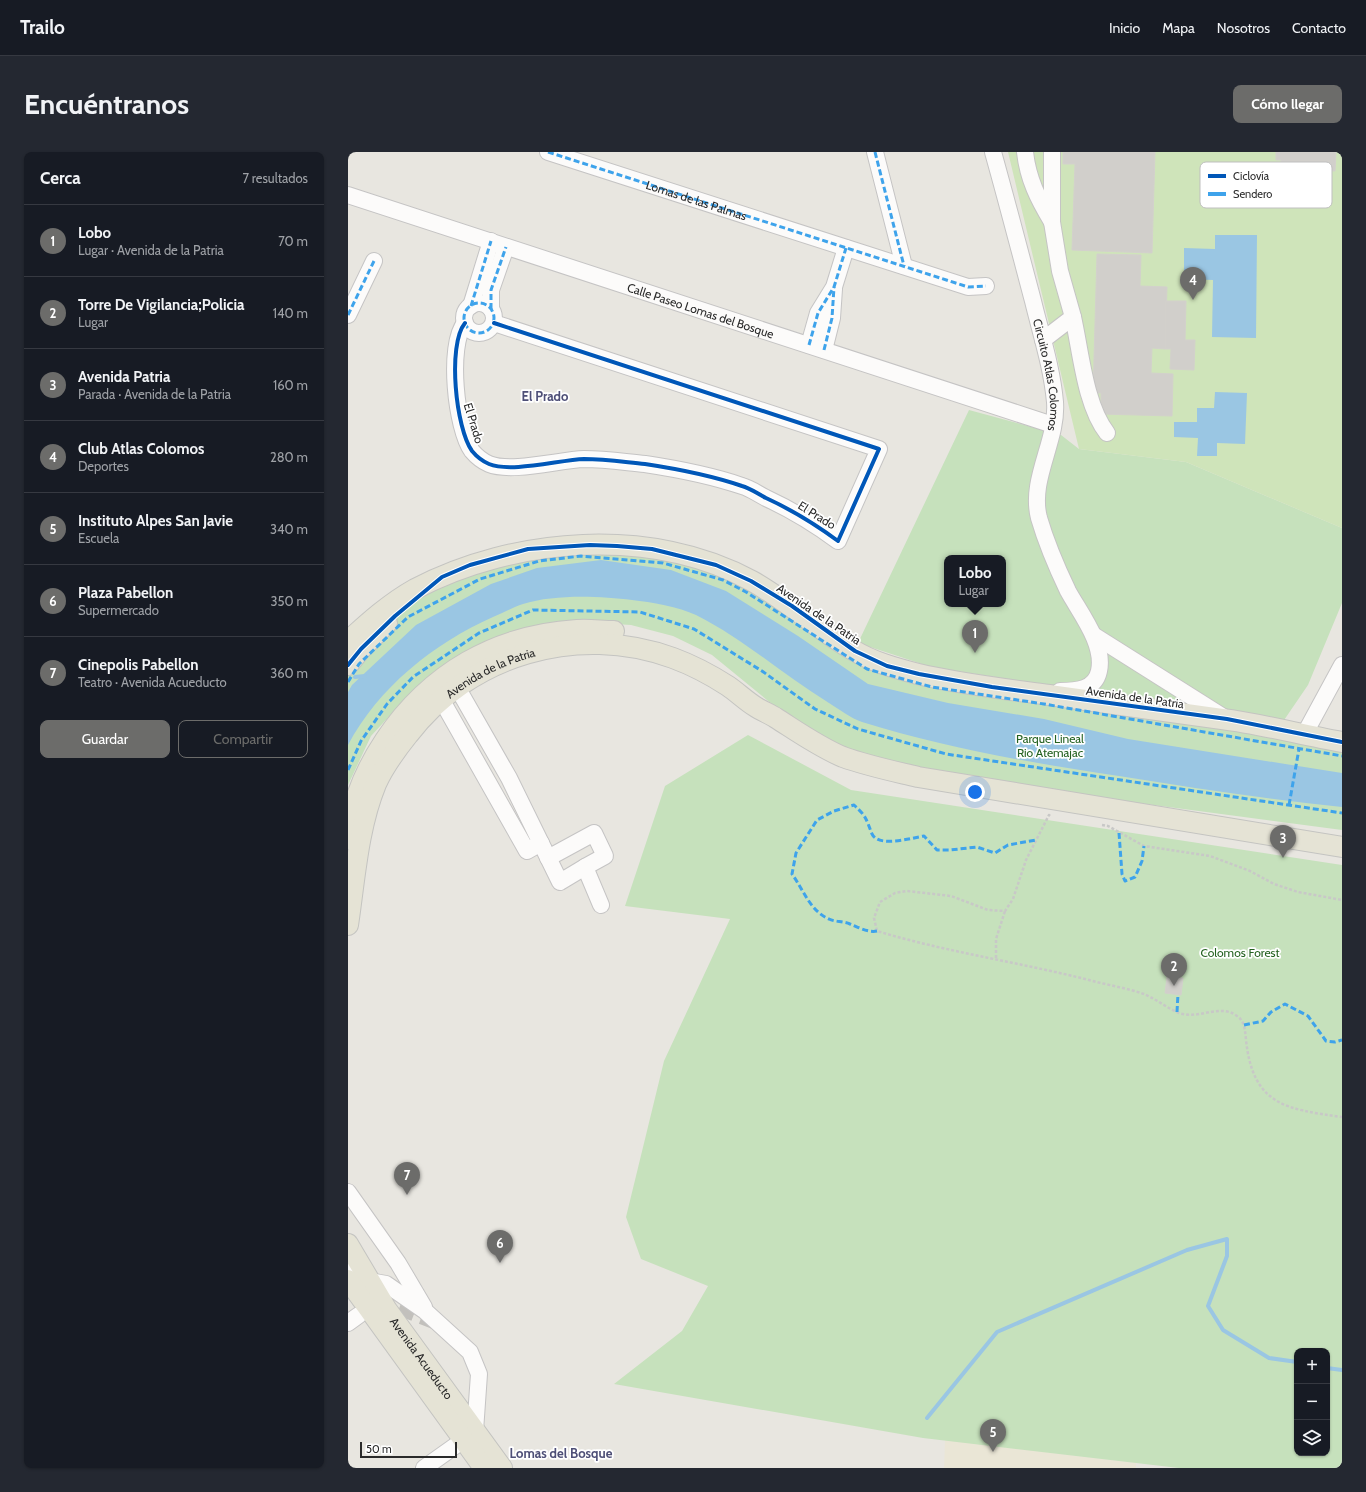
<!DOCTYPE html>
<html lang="es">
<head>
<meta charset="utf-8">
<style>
  :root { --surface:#171b24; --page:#242831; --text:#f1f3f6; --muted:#9ea1a6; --line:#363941; --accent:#6c6c6a }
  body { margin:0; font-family:Cabin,sans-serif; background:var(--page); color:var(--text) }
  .controls { position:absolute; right:12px; bottom:12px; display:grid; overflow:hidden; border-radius:8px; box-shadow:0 1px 3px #0004 }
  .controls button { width:36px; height:36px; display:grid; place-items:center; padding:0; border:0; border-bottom:1px solid var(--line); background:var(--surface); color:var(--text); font:20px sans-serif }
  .scale { position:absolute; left:12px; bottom:10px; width:97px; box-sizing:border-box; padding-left:4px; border:2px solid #2a2a2a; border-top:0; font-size:11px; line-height:14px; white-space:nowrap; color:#2a2a2a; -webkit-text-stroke:3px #fff; paint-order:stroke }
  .you { position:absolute; left:627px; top:640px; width:14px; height:14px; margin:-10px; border:3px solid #fff; border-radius:50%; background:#1a73e8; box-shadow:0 0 0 6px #1a73e833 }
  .badge { display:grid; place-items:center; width:26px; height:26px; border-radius:50%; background:var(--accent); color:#fff; font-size:13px; font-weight:700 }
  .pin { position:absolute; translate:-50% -33px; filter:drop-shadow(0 1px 2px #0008) }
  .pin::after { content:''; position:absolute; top:21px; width:14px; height:12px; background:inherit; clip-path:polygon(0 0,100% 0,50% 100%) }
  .popup { position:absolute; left:596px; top:403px; width:62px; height:52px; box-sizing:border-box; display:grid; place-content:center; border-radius:8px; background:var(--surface); filter:drop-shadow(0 1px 3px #0005); font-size:13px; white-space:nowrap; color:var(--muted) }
  .popup b { font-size:15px; color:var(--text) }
  .popup::after { content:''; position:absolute; left:50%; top:100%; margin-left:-8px; border:8px solid transparent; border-top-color:var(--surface) }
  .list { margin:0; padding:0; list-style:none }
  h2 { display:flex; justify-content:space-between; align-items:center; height:52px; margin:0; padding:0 16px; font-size:17px }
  h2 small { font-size:13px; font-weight:400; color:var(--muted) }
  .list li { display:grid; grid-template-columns:26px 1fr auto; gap:12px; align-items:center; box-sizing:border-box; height:72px; padding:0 16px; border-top:1px solid var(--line) }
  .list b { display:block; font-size:15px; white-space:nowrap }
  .list p { margin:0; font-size:13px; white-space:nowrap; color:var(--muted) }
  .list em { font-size:13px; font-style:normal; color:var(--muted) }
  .actions { display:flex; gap:8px; padding:12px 16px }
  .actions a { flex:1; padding:9px 0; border:1px solid var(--accent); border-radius:8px; text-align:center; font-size:14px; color:var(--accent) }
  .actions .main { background:var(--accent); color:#fff }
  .icon { flex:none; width:22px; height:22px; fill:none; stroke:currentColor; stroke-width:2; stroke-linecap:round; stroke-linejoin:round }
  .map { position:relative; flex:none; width:994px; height:1316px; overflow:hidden; border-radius:8px }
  header { display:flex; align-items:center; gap:24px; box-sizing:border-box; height:56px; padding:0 20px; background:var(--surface); border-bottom:1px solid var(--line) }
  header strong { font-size:19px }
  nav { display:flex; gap:22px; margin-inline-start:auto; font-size:14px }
  .intro { display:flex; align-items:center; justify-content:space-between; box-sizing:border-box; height:96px; padding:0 24px }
  h1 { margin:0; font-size:28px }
  .button { padding:10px 18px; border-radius:8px; background:var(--accent); color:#fff; font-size:14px; font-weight:700 }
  main { display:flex; gap:24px; padding:0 24px }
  aside { flex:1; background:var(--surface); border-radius:8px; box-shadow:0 1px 3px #0004 }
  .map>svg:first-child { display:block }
  .education { fill:#eae6d6 }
  .green { fill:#c6e1bc; fill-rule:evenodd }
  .pitch { fill:#cfe4ba }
  .water { fill:#9ac6e3 }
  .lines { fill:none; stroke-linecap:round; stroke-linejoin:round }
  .stream { stroke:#9ac6e3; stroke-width:4 }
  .building { fill:#d1cfcb; stroke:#d3d1cc }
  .minor-tunnel { stroke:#c2c0bc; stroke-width:16; stroke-dasharray:16 8; stroke-linecap:butt }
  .minor-casing { stroke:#c5c4c4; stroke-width:18 }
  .major-casing { stroke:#c4c4c1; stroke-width:22 }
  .path { stroke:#c8c8c7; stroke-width:2.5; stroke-dasharray:3 2; stroke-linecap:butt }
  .minor { stroke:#fcfbfa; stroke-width:16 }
  .major { stroke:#e5e3d5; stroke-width:20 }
  .quiet { stroke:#3ea3eb; stroke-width:3; stroke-dasharray:6 3; stroke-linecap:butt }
  .cycleway-casing { stroke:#fff; stroke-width:6 }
  .cycleway { stroke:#0057b8; stroke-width:4 }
  .labels { text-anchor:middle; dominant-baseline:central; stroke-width:3.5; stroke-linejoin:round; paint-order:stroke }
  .street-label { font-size:12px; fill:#2a2a2a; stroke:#fff }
  .park-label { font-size:12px; fill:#246120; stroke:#fff }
  .neighbourhood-label { font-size:13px; font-weight:bold; fill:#4e4f77; stroke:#fff }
  .key { fill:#fff; stroke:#bfbfbf; stroke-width:1 }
  .key-label { font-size:11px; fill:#2a2a2a }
</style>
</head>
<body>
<header>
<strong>Trailo</strong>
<nav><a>Inicio</a><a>Mapa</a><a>Nosotros</a><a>Contacto</a></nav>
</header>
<div class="intro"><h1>Encuéntranos</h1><a class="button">Cómo llegar</a></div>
<main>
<aside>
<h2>Cerca<small>7 resultados</small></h2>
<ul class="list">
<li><span class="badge">1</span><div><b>Lobo</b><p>Lugar · Avenida de la Patria</p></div><em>70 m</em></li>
<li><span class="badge">2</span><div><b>Torre De Vigilancia;Policia</b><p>Lugar</p></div><em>140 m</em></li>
<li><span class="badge">3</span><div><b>Avenida Patria</b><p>Parada · Avenida de la Patria</p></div><em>160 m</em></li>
<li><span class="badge">4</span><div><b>Club Atlas Colomos</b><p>Deportes</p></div><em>280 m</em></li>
<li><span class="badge">5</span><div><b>Instituto Alpes San Javie</b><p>Escuela</p></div><em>340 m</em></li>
<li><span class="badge">6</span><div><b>Plaza Pabellon</b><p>Supermercado</p></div><em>350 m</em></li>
<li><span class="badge">7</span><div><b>Cinepolis Pabellon</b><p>Teatro · Avenida Acueducto</p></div><em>360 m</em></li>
</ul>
<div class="actions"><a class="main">Guardar</a><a>Compartir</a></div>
</aside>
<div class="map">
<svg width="994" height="1316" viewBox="0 0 994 1316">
  <rect width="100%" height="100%" fill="#e8e6e0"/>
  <!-- education -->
  <polygon class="education" points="597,1288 788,1311 788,1316 596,1316"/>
  <!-- green -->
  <g class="green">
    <path d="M 621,258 L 713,283 L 731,297 L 838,310 L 994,376 L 994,451 L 960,533 L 932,574 L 673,529 L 583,515 L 510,491 ZM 599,406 L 655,406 L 655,452 L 599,452 Z"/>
    <polygon points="291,398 395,428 517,510 994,593 994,678 632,630 527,607 463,581 425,553 364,503 325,484 283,473 234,470 140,491 98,511 60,544 23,584 0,633 0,516 13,498 47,464 94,425 151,405"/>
    <path d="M 400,583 L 503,638 L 994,713 L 994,1316 L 831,1316 L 575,1286 L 266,1232 L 334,1179 L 360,1134 L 293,1107 L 278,1065 L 316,909 L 382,767 L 277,754 L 317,634 ZM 949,1199 L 979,1199 L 979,1301 L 949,1301 Z"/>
  </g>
  <!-- pitch -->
  <polygon class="pitch" points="660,0 994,0 994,376 838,310 731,297"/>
  <!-- water -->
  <g class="water">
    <polygon points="867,83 909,83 908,186 864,185 865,128 836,127 836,96 867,97"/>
    <polygon points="867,240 899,241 897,292 869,291 869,304 849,304 850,286 826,285 826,270 849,270 849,256 866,256"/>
    <path d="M 253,408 L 323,418 L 378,439 L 450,484 L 520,532 L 600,551 L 696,567 L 780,587 L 994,621 L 994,655 C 919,647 845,636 771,624 C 684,611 598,596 514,570 C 502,566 491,557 481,551 C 435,523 396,487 348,463 C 331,455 303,450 284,448 C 252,444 206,442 175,452 C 165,455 155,461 145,465 C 85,492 31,535 0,593 L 0,540 L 4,533 L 68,473 L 143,432 L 189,416 Z"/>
  </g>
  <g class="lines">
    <!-- stream -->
    <g class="stream">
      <polyline points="7,525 17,524"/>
      <polyline points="979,1216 994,1218"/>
      <polyline points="579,1266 649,1180 839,1098 879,1087 879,1104 860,1154 875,1178 921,1206 949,1210"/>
    </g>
  </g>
  <!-- building -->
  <g class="building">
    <polygon points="715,0 807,0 804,101 724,98 727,12 715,12"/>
    <polygon points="928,0 988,0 987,19 933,17 933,8 928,8"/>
    <polygon points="749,102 793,103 792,134 819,135 817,197 804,196 803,221 825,222 824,264 753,262 753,241 745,241"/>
    <polygon points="818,149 838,149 837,188 847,188 846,218 822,217 823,197 817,197"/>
    <polygon points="819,825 835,826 833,843 817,841"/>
  </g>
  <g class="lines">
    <!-- minor-tunnel -->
    <polyline class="minor-tunnel" points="29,1147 86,1169"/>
    <!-- minor casing -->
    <g class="minor-casing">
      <g id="minor">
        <polyline points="200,0 620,135 638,134"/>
        <polyline points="527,0 556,114"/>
        <path id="s1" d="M 645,0 C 659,50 672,100 685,149 C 693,182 704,216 707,250 C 710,289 681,327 691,366 C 698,390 709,416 720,439 C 732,461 757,492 751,519 C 747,538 728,539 712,539"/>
        <path d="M 677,0 C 680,27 690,47 704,70"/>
        <path id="s2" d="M 0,43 L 705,273"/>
        <circle cx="131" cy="166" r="15"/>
        <polyline points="123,154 143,89"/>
        <polyline points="143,157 143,138 158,95"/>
        <polyline points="0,163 26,109"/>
        <path d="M 725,165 C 733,200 737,253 759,281"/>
        <path d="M 117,171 C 99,193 108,277 124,299 C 129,305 134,309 141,312 C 163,321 211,308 236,307 C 257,307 276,310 297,312 C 330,317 362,323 394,334 C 402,336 410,342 418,346 C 444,358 467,372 490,389 L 531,297 L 146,171"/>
        <polyline points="695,188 725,165 712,119 704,70 704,0"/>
        <polyline points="461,193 470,161 486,135 498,96"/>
        <polyline points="476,198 484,166 486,137"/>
        <polyline points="747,484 877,566"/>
        <polyline points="109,535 161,626 212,730 237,715 253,753"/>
        <polyline points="93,547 179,699 193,691"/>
        <polyline points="956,583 994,513"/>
        <polyline points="200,706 246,681 257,704 237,715"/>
        <polyline points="0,1040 50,1111 76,1155"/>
        <polyline points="0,1112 5,1119"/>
        <polyline points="21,1129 38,1132 77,1159 122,1200 131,1222 127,1279"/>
        <polyline points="0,1171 11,1163"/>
        <polyline points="76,1316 107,1294"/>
      </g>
    </g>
    <!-- major casing -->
    <g class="major-casing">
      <g id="major">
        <path d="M 0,489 C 21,470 42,451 67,437 C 166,385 304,374 404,429 C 440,449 470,478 505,498 C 525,510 547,516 570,522 C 612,532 657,537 701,543 C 758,551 816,559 874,567 C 914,572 954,583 994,590"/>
        <polyline points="0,513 13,497 39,471"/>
        <path d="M 0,687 C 3,651 17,618 37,588 C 82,521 148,483 229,478 C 241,477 254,479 266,479"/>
        <path id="s3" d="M 0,773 C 7,726 10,676 28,632 C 36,614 48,598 60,583 C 121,503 229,471 325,506 C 344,513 363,523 380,534 C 389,540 398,549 408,555 C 414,559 422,562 428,566 C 450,580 471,595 495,605 C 520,614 545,619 570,625 L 994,695"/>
        <path id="s4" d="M 0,1092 L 39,1158 L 154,1316"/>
        <polyline points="0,1128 136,1316"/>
      </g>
    </g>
    <!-- path -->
    <g class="path">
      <path d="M 702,664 L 701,663 L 678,708 L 665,747 L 657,759 L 640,758 L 603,744 L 559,739 L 547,741 L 532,750 L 526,766 L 529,779 C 598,800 670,810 741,828 C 759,833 779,836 796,842 C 808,847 819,856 831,861 C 851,868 872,851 889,864 C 897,869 897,879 898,888 C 905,953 937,957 994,965"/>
      <polyline points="754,673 760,674 796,694 862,704 902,719 926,732 950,740 994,748"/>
      <polyline points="648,806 648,787 657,759"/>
    </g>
    <!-- minor -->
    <use href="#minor" class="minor"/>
    <!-- major -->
    <use href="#major" class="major"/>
    <!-- quiet -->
    <g class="quiet">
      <path id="s5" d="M 200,0 L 620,135 L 638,134"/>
      <polyline points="527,0 556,114"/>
      <circle cx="131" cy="166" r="15"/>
      <polyline points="123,154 143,89"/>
      <polyline points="143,157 143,138 158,95"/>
      <polyline points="0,163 26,109"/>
      <polyline points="461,193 470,161 486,135 498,96"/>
      <polyline points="476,198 484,166 486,135"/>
      <polyline points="0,530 11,512 60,465 132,427 191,409 233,404 315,411 375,428 398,440 519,517 584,535 696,552 994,604"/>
      <polyline points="0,618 13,589 39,552 65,525 131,481 185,458 292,460 346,477 414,519 467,557 510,577 598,602 994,661"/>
      <polyline points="941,653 951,597"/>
      <polyline points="771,681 774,722 777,729 787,725 794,709 796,694"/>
      <path d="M 529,779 C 520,781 510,775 502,772 C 495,769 487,770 481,767 C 462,759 455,737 444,722 L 448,701 L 469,668 L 486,659 L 506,653 C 519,665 518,667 524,682 C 531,696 563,686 576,684 L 589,698 L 602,698 L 629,695 L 647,701 L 660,693 L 688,688"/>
      <polyline points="829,860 830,842"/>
      <polyline points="896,873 915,869 923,860 937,852 960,864 978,889 987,890 994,888"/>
    </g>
    <!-- cycleway casing -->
    <g class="cycleway-casing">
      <g id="cycleway">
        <path d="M 117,171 C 99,193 108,277 124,299 C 129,305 134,309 141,312 C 163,321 211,308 236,307 C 257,307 276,310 297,312 C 330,317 362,323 394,334 C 402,336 410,342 418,346 C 444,358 467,372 490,389 L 531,297 L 146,171"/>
        <polyline points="0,513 13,497 47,464 94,425 122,413 180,397 242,393 269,394 304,397 368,413 403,429 444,454 507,499 539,514 571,522 644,535 879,567 994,590"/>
      </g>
    </g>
    <!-- cycleway -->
    <use href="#cycleway" class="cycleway"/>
  </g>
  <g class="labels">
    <!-- street labels -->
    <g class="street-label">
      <text stroke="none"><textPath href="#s5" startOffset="156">Lomas de las Palmas</textPath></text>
      <text stroke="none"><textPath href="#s2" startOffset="371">Calle Paseo Lomas del Bosque</textPath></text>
      <text stroke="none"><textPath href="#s1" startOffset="230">Circuito Atlas Colomos</textPath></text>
      <text transform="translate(126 271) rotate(73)">El Prado</text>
      <text transform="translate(469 363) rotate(32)">El Prado</text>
      <text transform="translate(471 462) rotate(34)">Avenida de la Patria</text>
      <text stroke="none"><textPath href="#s3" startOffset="308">Avenida de la Patria</textPath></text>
      <text transform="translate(787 545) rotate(8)">Avenida de la Patria</text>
      <text stroke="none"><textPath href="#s4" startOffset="136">Avenida Acueducto</textPath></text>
    </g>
    <!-- park labels -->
    <g class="park-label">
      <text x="702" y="586">Parque Lineal<tspan x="702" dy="14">Rio Atemajac</tspan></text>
      <text x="892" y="800">Colomos Forest</text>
    </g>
    <!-- neighbourhood labels -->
    <g class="neighbourhood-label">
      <text x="197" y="244">El Prado</text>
      <text x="213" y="1301">Lomas del Bosque</text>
    </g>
  </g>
  <!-- legend -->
  <rect x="852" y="10" width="132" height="46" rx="6" class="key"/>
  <rect x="860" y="22" width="18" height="4" fill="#0057b8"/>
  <rect x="860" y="40" width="18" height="4" fill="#3ea3eb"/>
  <g class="key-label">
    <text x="885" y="28">Ciclovía</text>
    <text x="885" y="46">Sendero</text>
  </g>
</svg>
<div class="controls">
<button>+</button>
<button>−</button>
<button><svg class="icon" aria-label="layers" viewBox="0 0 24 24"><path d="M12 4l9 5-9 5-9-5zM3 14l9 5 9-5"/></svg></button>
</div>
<div class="scale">50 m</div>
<div class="you"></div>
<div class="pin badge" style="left:627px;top:501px">1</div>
<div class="popup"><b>Lobo</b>Lugar</div>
<div class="pin badge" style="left:826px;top:834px">2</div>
<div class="pin badge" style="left:935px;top:706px">3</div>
<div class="pin badge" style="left:845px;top:148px">4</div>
<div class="pin badge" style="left:645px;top:1300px">5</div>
<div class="pin badge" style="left:152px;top:1111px">6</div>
<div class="pin badge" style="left:59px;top:1043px">7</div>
</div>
</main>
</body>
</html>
